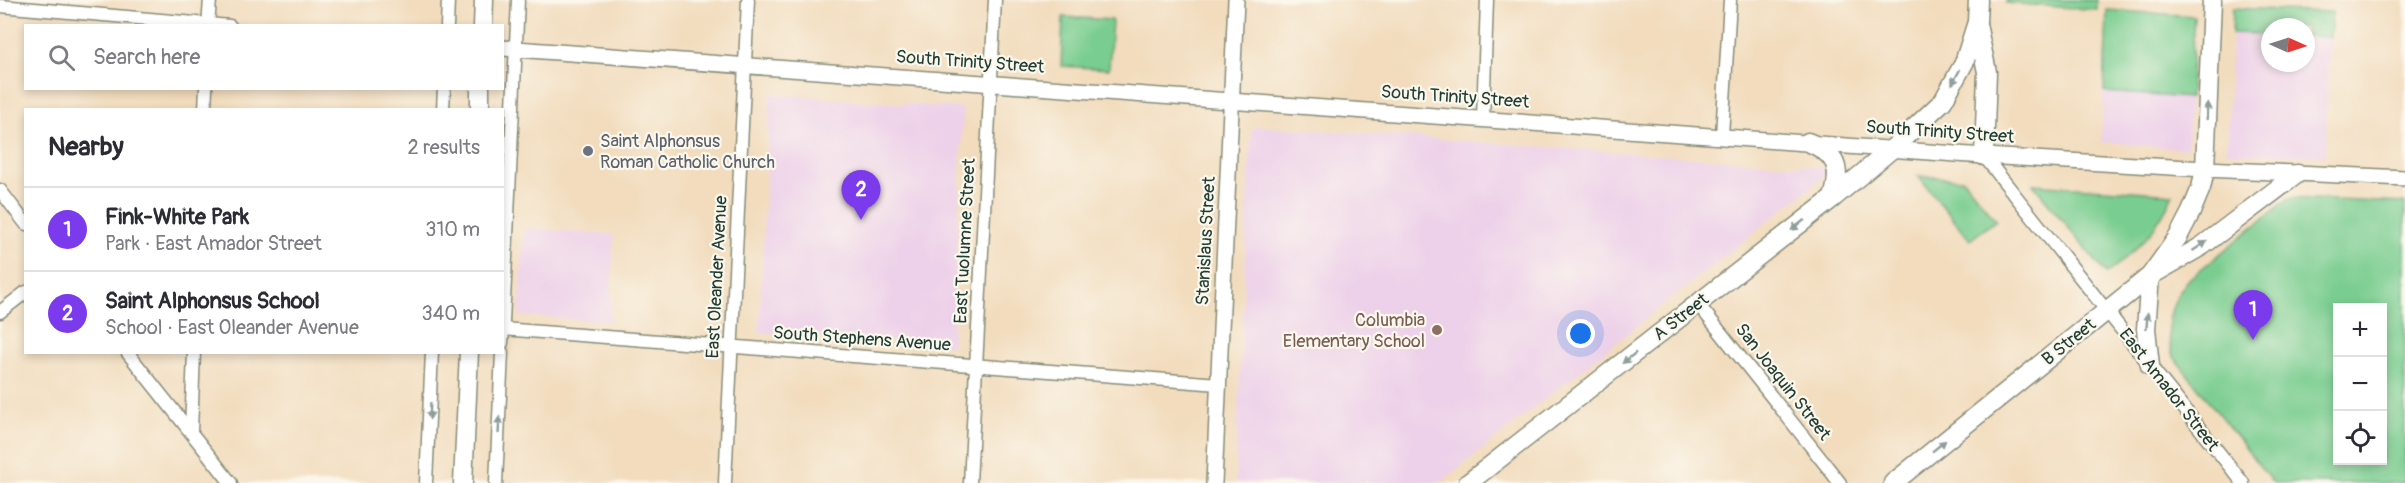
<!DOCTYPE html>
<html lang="en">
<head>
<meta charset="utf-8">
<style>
  :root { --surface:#fff; --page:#f7f7f7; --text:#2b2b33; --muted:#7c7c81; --line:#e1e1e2; --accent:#7c3aed }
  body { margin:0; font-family:Pangolin,sans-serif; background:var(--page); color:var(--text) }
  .controls { position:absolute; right:18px; bottom:18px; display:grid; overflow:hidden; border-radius:0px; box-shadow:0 3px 9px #0003 }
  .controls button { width:54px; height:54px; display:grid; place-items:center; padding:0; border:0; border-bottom:2px solid var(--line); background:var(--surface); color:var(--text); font:30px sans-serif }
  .compass { position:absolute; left:2261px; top:18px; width:54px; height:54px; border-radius:50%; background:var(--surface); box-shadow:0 3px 9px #0003; rotate:93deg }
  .you { position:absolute; left:1581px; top:334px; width:21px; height:21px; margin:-15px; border:4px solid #fff; border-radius:50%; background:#1a73e8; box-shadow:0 0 0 9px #1a73e833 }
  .badge { display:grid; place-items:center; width:39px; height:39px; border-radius:50%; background:var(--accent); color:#fff; font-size:20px; font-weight:700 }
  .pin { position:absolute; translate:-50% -50px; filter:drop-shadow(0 2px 3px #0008) }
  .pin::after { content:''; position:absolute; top:32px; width:21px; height:18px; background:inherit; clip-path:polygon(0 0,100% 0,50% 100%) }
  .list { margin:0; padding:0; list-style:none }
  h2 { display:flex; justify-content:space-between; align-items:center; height:78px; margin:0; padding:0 24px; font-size:26px }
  h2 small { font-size:20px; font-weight:400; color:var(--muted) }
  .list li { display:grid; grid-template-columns:39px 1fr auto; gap:18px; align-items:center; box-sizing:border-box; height:84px; padding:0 24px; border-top:2px solid var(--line) }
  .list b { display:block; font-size:22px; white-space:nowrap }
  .list p { margin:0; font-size:20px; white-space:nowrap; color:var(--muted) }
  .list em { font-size:20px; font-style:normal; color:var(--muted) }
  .icon { flex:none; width:33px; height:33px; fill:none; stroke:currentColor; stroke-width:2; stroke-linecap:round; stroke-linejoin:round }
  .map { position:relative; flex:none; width:2405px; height:483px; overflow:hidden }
  .search { position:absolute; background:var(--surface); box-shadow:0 3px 9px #0003; left:24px; top:24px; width:480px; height:66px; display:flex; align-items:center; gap:15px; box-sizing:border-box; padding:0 21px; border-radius:0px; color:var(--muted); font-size:22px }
  .panel { position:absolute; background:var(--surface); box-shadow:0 3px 9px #0003; left:24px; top:108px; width:480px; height:246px; border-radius:0px }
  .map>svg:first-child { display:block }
  .built { fill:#edd0e9 }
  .green { fill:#7acd90; stroke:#4c8562; stroke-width:1.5; fill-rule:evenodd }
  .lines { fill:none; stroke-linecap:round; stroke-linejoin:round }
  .minor-casing { stroke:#888c78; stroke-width:15 }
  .tertiary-casing { stroke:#888c78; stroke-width:18 }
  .secondary-casing { stroke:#888c78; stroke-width:21 }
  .minor { stroke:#fff; stroke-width:12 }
  .tertiary { stroke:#fff; stroke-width:15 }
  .secondary { stroke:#fff; stroke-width:18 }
  .oneway { fill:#8f9e9a }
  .worship-dot { fill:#6b7280; stroke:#fbf7ec; stroke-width:2 }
  .education-dot { fill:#8d6e63; stroke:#fbf7ec; stroke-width:2 }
  .labels { text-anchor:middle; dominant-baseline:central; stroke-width:4.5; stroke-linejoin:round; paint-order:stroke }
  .street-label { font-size:18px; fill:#1f3d34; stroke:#fbf7ec }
  .worship-label { font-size:18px; fill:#5b616d; stroke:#fbf7ec; text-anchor:start }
  .education-label { font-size:18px; fill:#785e54; stroke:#fbf7ec; text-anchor:end }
</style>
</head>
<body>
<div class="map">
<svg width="2405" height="483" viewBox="0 0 2405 483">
  <rect width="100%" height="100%" fill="#fbf7ec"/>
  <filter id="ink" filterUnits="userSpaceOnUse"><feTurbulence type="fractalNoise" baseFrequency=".0167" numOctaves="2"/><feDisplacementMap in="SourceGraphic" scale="12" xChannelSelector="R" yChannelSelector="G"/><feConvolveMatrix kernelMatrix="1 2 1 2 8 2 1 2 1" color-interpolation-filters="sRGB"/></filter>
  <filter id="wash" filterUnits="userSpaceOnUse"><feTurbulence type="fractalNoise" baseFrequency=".008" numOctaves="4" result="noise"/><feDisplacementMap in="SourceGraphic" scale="24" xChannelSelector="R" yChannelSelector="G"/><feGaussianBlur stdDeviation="1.35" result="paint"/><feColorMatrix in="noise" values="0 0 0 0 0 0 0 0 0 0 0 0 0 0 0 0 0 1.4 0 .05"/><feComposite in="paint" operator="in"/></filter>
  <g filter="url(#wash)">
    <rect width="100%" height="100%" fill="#f2dcbd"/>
    <!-- built -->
    <g class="built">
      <polygon points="2232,33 2270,34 2270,63 2306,63 2306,36 2330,37 2325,156 2227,152"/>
      <polygon points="2104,92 2190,98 2187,149 2101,142"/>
      <polygon points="770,94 963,108 952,346 759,332"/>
      <polygon points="1257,126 1823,167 1827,171 1827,174 1440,483 1235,483 1251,131"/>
      <polygon points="524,228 614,235 610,321 519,316"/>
    </g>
    <!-- green -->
    <g class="green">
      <polygon points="2006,0 2097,0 2097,10 2006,3"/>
      <polygon points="2233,8 2332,12 2330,37 2306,36 2306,27 2270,27 2270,34 2232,33"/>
      <polygon points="2107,10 2194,16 2190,98 2104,92"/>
      <polygon points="1063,17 1112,20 1109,69 1061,66"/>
      <polygon points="1918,176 1963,179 1996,220 1970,240"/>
      <path d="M 2033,184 L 2173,194 C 2158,230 2136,251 2106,274 Z"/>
      <path d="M 2289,198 L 2405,203 L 2405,483 L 2273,483 L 2173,356 C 2164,326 2169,301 2190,278 ZM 2338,308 L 2382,308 L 2382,460 L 2338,460 Z"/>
    </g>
  </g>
  <g filter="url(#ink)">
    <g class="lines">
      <!-- minor casing -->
      <g class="minor-casing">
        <g id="minor">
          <polyline points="0,6 230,26"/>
          <polyline points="208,26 210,0"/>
          <polyline points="447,26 448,0"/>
          <polyline points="205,110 206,88"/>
          <polyline points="443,110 444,88"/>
          <polyline points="1483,119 1487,0"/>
          <polyline points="1722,136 1730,0"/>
          <polyline points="1984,156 2243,483"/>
          <polyline points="0,190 26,224"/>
          <polyline points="1698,304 1840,483"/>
          <polyline points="0,312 26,292"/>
          <polyline points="502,329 1219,384"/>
          <polyline points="502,343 518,0"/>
          <polyline points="127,352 231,483"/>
          <polyline points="191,432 194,352"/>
          <polyline points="426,483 432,352"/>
          <polyline points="496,483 502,352"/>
          <polyline points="725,483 748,0"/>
          <polyline points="970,483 995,0"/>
        </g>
      </g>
      <!-- tertiary casing -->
      <g class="tertiary-casing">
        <g id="tertiary">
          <polyline points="502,48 1984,156 2205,169 2405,178"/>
          <polyline points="1214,483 1236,0"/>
        </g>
      </g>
      <!-- secondary casing -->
      <g class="secondary-casing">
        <g id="secondary">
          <polyline points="1977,24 1987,72 1984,156"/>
          <polyline points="483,26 484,0"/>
          <polyline points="480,110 480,88"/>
          <path d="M 1808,142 C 1837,154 1842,168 1833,198"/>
          <polyline points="2150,366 2146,329 2150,276 2202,246 2297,174"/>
          <polyline points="463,483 469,352"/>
          <polyline points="1468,483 1833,198 1893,148 1943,101 1964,63 1977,22 1978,0"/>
          <polyline points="1893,483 2150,276 2178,237 2191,212 2201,188 2205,169 2212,0"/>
        </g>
      </g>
      <!-- minor -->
      <use href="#minor" class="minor"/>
      <!-- tertiary -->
      <use href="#tertiary" class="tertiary"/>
      <!-- secondary -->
      <use href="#secondary" class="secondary"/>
    </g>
    <!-- one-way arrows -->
    <defs><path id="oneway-solid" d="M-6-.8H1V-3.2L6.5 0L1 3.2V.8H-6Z" transform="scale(1.5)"/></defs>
    <g class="oneway">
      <use href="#oneway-solid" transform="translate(1956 77) rotate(118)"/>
      <use href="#oneway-solid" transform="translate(2207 111) rotate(-88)"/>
      <use href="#oneway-solid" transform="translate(1798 225) rotate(142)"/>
      <use href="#oneway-solid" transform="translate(2200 246) rotate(-33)"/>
      <use href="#oneway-solid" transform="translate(2147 321) rotate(-86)"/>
      <use href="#oneway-solid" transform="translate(1629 358) rotate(142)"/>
      <use href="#oneway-solid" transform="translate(430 411) rotate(93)"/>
      <use href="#oneway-solid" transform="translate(499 425) rotate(-87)"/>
      <use href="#oneway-solid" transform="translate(1939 446) rotate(-39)"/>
    </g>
  </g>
  <!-- markers -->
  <circle class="worship-dot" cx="588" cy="151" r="6"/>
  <circle class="education-dot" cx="1437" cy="330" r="6"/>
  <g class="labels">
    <!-- street labels -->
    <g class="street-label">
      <text transform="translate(970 62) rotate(4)">South Trinity Street</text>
      <text transform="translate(1455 97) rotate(4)">South Trinity Street</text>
      <text transform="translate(1940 132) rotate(4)">South Trinity Street</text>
      <text transform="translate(965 241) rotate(-87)">East Tuolumne Street</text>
      <text transform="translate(1206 241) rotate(-87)">Stanislaus Street</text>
      <text transform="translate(717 277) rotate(-87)">East Oleander Avenue</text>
      <text transform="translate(1681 317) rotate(-38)">A Street</text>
      <text transform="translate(862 339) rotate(4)">South Stephens Avenue</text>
      <text transform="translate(2069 342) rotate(-39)">B Street</text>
      <text transform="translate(1783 382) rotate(52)">San Joaquin Street</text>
      <text transform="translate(2169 390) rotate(52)">East Amador Street</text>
    </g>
    <!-- worship labels -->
    <g class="worship-label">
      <text x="600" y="141">Saint Alphonsus<tspan x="600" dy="21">Roman Catholic Church</tspan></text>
    </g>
    <!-- education labels -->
    <g class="education-label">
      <text x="1425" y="320">Columbia<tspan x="1425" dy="21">Elementary School</tspan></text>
    </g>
  </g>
</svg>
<div class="controls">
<button>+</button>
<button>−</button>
<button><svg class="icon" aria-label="locate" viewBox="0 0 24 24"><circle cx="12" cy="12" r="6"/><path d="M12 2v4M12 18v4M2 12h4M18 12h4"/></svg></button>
</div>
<svg class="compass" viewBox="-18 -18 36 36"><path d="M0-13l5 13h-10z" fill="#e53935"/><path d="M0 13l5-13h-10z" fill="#7c7c81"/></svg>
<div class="you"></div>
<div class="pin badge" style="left:2253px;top:340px">1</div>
<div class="pin badge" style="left:861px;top:220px">2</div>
<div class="search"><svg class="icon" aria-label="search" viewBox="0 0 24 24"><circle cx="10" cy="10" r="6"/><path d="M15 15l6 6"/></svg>Search here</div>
<section class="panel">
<h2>Nearby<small>2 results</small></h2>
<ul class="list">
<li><span class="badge">1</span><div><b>Fink-White Park</b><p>Park · East Amador Street</p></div><em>310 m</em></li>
<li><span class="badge">2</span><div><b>Saint Alphonsus School</b><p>School · East Oleander Avenue</p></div><em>340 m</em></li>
</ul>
</section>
</div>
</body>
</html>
